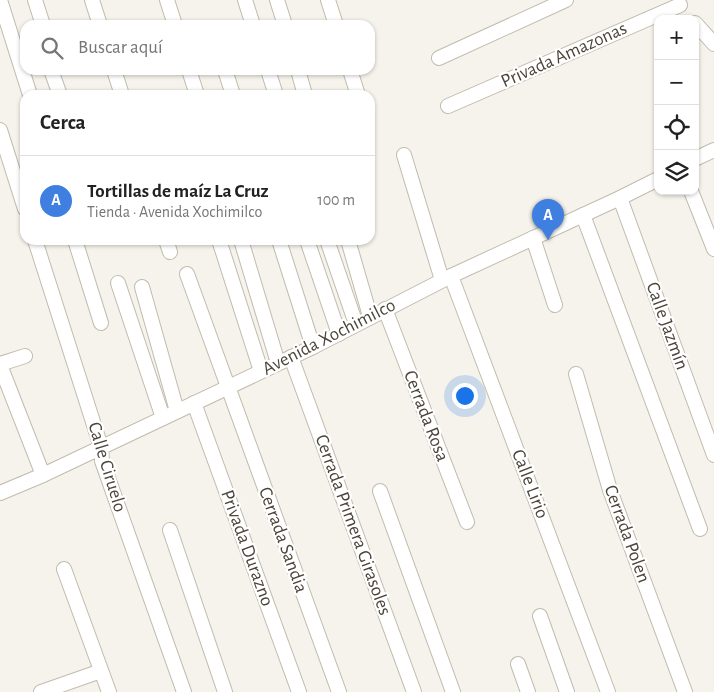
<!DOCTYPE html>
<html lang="es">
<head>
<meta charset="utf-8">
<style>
  :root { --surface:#fff; --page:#f6f6f6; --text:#222; --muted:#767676; --line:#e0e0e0; --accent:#fc3f1d }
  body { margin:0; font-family:"Alegreya Sans",sans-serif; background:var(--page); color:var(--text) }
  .controls { position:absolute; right:15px; top:15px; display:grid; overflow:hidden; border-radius:10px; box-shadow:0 1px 4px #0004 }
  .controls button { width:45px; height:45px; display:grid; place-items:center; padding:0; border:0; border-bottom:1px solid var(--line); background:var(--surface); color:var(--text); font:25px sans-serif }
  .you { position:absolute; left:464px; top:395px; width:18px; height:18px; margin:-12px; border:4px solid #fff; border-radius:50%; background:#1a73e8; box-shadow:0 0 0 8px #1a73e833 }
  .badge { display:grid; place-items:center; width:32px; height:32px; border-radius:50%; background:var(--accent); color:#fff; font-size:16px; font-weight:700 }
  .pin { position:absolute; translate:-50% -41px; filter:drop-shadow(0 1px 2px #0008) }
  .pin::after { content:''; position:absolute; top:26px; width:18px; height:15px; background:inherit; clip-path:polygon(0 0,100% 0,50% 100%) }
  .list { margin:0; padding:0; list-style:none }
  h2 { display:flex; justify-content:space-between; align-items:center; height:65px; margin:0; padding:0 20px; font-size:21px }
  h2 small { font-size:16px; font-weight:400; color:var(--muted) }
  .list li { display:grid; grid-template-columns:32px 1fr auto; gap:15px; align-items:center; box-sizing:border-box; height:90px; padding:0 20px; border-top:1px solid var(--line) }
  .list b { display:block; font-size:19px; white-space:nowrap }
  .list p { margin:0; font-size:16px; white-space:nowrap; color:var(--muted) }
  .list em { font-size:16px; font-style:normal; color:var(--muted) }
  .icon { flex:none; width:28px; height:28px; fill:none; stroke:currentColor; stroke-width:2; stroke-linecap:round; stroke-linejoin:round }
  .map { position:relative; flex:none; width:714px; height:692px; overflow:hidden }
  .search { position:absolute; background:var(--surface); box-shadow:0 1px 4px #0004; left:20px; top:20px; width:355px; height:55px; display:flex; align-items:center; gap:12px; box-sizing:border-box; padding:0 18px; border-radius:15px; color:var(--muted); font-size:19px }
  .panel { position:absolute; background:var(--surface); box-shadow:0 1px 4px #0004; left:20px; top:90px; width:355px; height:155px; border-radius:15px }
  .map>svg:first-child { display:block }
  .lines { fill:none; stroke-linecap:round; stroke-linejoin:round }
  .minor-casing { stroke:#c2bbae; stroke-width:16 }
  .minor { stroke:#fff; stroke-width:14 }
  .labels { text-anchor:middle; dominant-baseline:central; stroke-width:4.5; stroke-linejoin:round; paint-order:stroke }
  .street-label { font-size:19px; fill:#4b4439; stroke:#fff }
</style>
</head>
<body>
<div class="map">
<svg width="714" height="692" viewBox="0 0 714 692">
  <rect width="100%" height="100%" fill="#f6f3ec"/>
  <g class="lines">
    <!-- minor casing -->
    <g class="minor-casing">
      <g id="minor">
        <polyline points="0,0 30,95"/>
        <polyline points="35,0 43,25"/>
        <polyline points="92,0 100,25"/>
        <polyline points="167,0 175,25"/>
        <polyline points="245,0 253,25"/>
        <polyline points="277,0 285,25"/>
        <polyline points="328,0 336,25"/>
        <polyline points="695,23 714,44"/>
        <polyline points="439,58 566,0"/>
        <polyline points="51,70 60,95"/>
        <polyline points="114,70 122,95"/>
        <polyline points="189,70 197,95"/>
        <polyline points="225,70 233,95"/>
        <polyline points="268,70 276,95"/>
        <polyline points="298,70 305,95"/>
        <polyline points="350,70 358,95"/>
        <polyline points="448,106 680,5"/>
        <polyline points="0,130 25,209"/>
        <polyline points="404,155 442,280"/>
        <polyline points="695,159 714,150"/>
        <polyline points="691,191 714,249"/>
        <polyline points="620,198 714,455"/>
        <polyline points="583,215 700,529"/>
        <polyline points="533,238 555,305"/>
        <polyline points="35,240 101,447 102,461 184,692"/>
        <polyline points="75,240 101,323"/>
        <polyline points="166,240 170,252"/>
        <polyline points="219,240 261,371"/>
        <polyline points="241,240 278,363"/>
        <polyline points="279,240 313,347"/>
        <polyline points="307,240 339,334"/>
        <polyline points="327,240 356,324"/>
        <polyline points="348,240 370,316"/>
        <polyline points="187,274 339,692"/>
        <polyline points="451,276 608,692"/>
        <polyline points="118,283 163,418"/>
        <polyline points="142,287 177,411"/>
        <polyline points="385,309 467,522"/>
        <polyline points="291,357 414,692"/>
        <polyline points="0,364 25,356"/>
        <polyline points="0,365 43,475"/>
        <polyline points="576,374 610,490 685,692"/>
        <polyline points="194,403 299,692"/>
        <polyline points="380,491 453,692"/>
        <polyline points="0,493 43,475 313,347 451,276 620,198 658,179"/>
        <polyline points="170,530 225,692"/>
        <polyline points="64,569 109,692"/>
        <polyline points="540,616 567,692"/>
        <polyline points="518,664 528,692"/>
        <polyline points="41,692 101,671"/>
      </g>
    </g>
    <!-- minor -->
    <use href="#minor" class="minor"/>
  </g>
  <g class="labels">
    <!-- street labels -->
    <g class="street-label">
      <text transform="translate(564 55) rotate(-24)">Privada Amazonas</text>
      <text transform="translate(667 326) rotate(70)">Calle Jazmín</text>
      <text transform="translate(329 337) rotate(-27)">Avenida Xochimilco</text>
      <text transform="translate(426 416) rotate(69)">Cerrada Rosa</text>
      <text transform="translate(107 467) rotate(73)">Calle Ciruelo</text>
      <text transform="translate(530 484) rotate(69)">Calle Lirio</text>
      <text transform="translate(353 525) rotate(70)">Cerrada Primera Girasoles</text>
      <text transform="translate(627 534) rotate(70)">Cerrada Polen</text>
      <text transform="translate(283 540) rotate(70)">Cerrada Sandia</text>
      <text transform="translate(247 548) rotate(70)">Privada Durazno</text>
    </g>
  </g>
</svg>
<div class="controls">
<button>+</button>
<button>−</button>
<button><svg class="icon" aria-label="locate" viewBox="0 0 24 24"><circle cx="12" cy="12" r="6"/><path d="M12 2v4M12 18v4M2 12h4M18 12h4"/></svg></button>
<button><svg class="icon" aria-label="layers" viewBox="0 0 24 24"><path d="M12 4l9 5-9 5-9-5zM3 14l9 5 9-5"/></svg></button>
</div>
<div class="you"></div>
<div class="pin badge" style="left:548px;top:240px;background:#3f7fe0">A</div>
<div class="search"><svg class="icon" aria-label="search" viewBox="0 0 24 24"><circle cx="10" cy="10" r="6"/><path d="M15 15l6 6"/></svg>Buscar aquí</div>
<section class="panel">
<h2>Cerca<small></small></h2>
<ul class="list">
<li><span class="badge" style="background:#3f7fe0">A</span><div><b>Tortillas de maíz La Cruz</b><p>Tienda · Avenida Xochimilco</p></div><em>100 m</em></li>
</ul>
</section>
</div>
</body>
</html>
